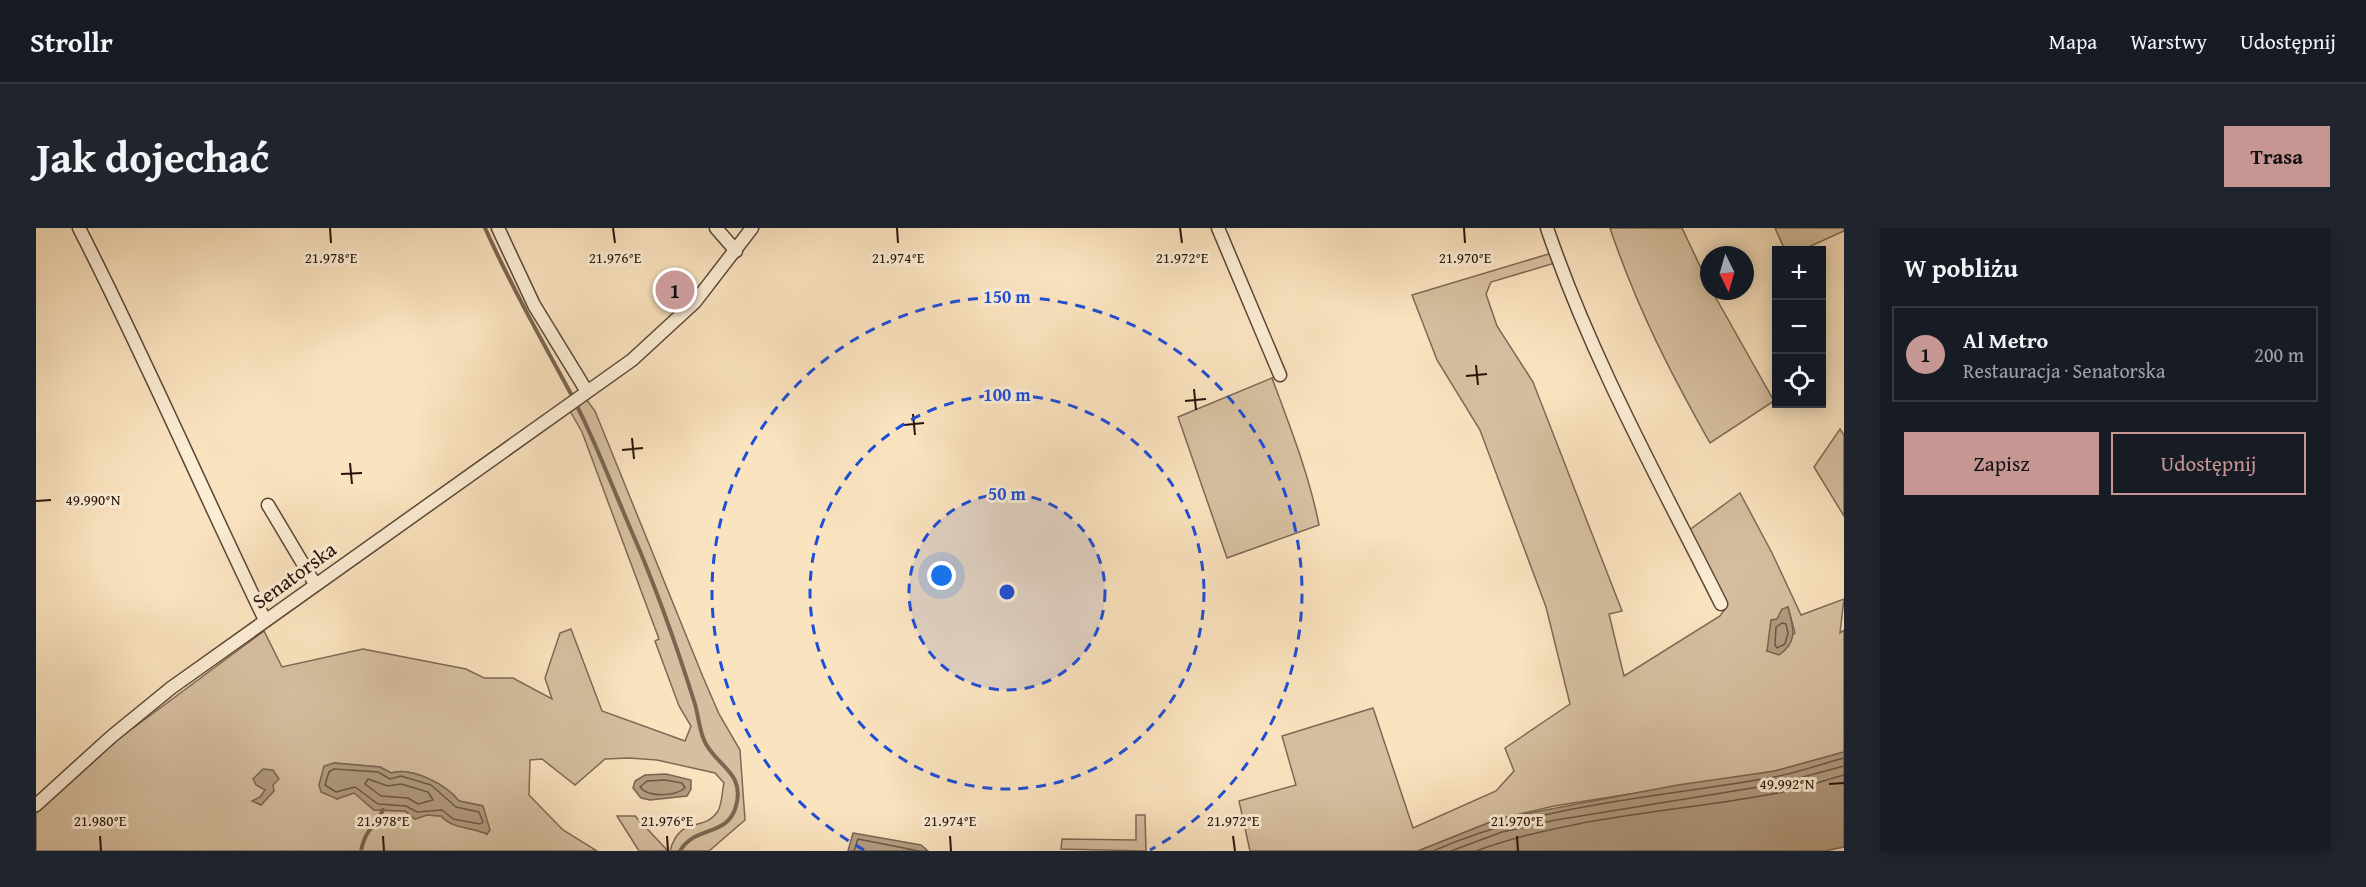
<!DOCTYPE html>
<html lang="pl">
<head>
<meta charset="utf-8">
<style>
  :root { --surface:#171b24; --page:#20242c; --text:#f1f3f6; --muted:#9ea1a6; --line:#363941; --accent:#c59692 }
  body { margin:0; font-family:"Gentium Book Plus",serif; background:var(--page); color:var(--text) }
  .controls { position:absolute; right:18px; top:18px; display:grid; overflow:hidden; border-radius:0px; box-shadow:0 3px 15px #0003 }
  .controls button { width:54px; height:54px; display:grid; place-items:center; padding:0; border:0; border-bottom:2px solid var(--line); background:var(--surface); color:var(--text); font:30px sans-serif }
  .compass { position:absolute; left:1664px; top:18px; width:54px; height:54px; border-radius:50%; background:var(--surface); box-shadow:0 3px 15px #0003; rotate:175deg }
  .you { position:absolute; left:906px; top:348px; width:21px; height:21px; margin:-15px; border:4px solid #fff; border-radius:50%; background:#1a73e8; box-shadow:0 0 0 9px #1a73e833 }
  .badge { display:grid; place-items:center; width:39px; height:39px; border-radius:50%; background:var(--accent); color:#111; font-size:20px; font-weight:700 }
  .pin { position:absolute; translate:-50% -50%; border:3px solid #fff; box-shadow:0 2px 6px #0006 }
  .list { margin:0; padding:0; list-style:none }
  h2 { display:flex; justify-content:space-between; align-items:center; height:78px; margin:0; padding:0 24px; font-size:26px }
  h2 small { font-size:20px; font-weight:400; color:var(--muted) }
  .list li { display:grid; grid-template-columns:39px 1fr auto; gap:18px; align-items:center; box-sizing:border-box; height:96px; margin:0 12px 12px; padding:0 12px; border:2px solid var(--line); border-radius:0px }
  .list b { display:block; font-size:22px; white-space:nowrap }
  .list p { margin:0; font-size:20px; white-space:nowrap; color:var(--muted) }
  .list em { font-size:20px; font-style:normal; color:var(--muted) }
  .actions { display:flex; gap:12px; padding:18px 24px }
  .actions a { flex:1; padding:14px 0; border:2px solid var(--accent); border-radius:0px; text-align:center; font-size:21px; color:var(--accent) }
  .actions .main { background:var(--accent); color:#111 }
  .icon { flex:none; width:33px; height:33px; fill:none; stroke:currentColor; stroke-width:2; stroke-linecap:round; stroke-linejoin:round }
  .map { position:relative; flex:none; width:1808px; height:623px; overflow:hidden; border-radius:0px }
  header { display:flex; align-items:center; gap:36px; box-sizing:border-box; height:84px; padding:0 30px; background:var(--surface); border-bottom:2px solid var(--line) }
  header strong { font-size:28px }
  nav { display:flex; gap:33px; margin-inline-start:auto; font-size:21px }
  .intro { display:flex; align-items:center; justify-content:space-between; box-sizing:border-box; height:144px; padding:0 36px }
  h1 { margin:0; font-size:42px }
  .button { padding:15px 27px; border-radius:0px; background:var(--accent); color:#111; font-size:21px; font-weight:700 }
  main { display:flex; gap:36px; padding:0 36px }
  aside { flex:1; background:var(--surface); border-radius:0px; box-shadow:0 3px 15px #0003 }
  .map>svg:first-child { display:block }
  .green { fill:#d6bfa0; stroke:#7e6855; stroke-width:1.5; fill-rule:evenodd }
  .water { fill:#b29c81; stroke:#7a6551; stroke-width:1.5 }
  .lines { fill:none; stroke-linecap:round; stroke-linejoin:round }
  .shore { stroke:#6c5746; stroke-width:1.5 }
  .stream { stroke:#7a6551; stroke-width:4 }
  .street-casing { stroke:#5b4637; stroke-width:15 }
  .street { stroke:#fcedd5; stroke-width:12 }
  .ticks { fill:none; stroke:#26120a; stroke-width:2 }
  .ring { fill:none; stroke:#1d4ed8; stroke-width:3; stroke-dasharray:10 8 }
  .labels { text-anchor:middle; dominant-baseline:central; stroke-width:6; stroke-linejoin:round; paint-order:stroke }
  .street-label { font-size:21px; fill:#26120a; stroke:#fcedd5 }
  .ticks-label { font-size:15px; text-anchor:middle; fill:#26120a; stroke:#fcedd5; stroke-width:6; stroke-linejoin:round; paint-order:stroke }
  .centre { fill:#1d4ed8; stroke:#fcedd5; stroke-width:3 }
  .ring-label { font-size:18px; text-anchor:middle; font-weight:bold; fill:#1d4ed8; stroke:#fcedd5; stroke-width:6; stroke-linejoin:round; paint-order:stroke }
</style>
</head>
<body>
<header>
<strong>Strollr</strong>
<nav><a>Mapa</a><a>Warstwy</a><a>Udostępnij</a></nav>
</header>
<div class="intro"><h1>Jak dojechać</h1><a class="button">Trasa</a></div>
<main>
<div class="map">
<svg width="1808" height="623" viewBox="0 0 1808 623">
  <rect width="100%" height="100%" fill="#fae3bf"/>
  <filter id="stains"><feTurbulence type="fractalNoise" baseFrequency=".00333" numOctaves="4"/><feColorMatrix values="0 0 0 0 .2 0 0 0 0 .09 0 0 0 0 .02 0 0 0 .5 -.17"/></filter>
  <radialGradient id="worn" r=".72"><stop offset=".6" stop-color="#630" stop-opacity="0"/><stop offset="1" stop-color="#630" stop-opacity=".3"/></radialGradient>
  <!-- green -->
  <g class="green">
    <path d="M 1574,0 L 1646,0 L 1673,57 L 1673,63 L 1676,63 L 1738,173 L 1674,215 C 1633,142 1601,80 1574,0 Z"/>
    <polygon points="1739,0 1808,0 1808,3 1766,22 1749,22"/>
    <path d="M 1516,25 L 1519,35 L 1455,54 L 1450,66 L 1461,98 L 1497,154 L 1586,383 L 1573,386 L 1588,448 L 1684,388 L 1690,380 L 1652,303 L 1704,265 L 1736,325 L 1765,387 L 1808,371 L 1804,405 L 1808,402 L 1808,524 L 1739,543 L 1518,578 L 1462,591 L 1382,623 L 1214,623 L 1203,573 L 1260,557 L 1246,508 L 1337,480 L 1377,600 L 1460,563 L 1478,543 L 1469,520 L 1534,476 L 1510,379 L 1444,202 L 1401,132 L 1376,67 ZM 1752,379 L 1759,405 L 1731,423 L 1741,391 Z"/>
    <path d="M 1236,150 C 1254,199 1273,246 1283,297 L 1191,330 L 1142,189 Z"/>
    <path d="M 550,171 L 559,183 L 667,449 L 683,486 L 704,522 L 709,592 L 673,623 L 634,623 C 644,586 668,605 682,583 C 686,576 686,563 688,555 L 679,545 L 621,532 L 593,530 L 569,531 L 539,557 L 506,531 L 494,532 L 493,567 L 527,602 L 561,623 L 0,623 L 0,586 L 81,512 L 228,403 L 246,439 L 327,421 L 430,441 L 448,450 L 477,450 L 516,471 L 509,450 L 524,405 L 535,401 L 566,483 L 649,513 L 655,498 L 643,478 L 619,413 L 623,411 L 546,204 L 534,183 ZM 298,535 L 344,539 L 355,545 C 375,538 411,557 423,573 L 447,578 L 451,606 C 435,599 417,601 405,588 L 391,587 L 379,591 L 369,583 L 338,582 L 318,564 L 301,571 Z"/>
    <polygon points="1804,201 1808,207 1808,288 1778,239"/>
    <polygon points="1100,587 1109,587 1110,623 1025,621 1026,611 1100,612"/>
    <polygon points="581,588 599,588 632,623 603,623"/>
  </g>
  <!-- water -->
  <g class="water">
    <path d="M 1752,379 C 1757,399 1763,413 1743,427 L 1731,423 L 1735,392 L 1741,391 L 1746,381 Z"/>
    <polygon points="1808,524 1808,619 1789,623 1382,623 1462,591 1642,557 1739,543"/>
    <path d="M 298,535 L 344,539 L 355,545 C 375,538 411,557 423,573 L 447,578 L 454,602 L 451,606 C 435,599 417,601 405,588 L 391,587 L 379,591 L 369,583 L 338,582 L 318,565 L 301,571 L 285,564 L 283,557 L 288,538 Z"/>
    <polygon points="227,541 237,542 243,551 237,557 238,563 225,577 216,573 224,569 229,562 220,557 217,551"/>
    <polygon points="630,546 655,552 655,561 651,568 614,572 605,570 597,560 599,553 609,547"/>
    <polygon points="817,605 885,617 892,623 812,623"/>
  </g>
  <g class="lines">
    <!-- shore -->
    <g class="shore">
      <polygon points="1746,395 1750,396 1752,405 1749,416 1741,420 1739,417 1740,399"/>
      <polygon points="298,541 342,544 354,551 365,548 395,557 420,579 443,584 447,594 444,596 417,591 406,582 381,584 370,578 342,576 319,559 300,564 289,557 293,544"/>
      <polygon points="332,551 352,558 365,556 392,564 397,572 382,576 372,570 345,568 329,556"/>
      <path d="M 629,552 L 646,555 L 649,560 C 640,568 612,570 604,559 L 611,553 Z"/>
      <polyline points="818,623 822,611 883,623"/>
      <path d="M 1397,623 C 1505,575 1622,570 1738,549 C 1761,545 1785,536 1808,530"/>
      <polyline points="1415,623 1466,604 1520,592 1741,556 1808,538"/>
      <path d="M 1440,623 C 1536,588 1641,584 1742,565 C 1764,561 1786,553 1808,547"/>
    </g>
    <!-- stream -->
    <g class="stream">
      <path d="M 449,0 C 473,53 500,102 528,153 C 554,200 574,253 595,302 C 619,357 640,416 658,473 C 662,485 663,500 668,512 C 678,537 710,544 700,578 C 692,609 659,597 644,623"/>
      <path d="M 325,623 C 330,599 338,602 347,582"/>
    </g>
    <!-- street casing -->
    <g class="street-casing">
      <g id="street">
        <path d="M 43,0 C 109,129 166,262 229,392"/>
        <polyline points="462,0 498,77 550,162"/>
        <polyline points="680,0 700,23"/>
        <polyline points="1182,0 1244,147"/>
        <path d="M 1511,0 C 1556,132 1623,252 1685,376"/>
        <polyline points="232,277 279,356"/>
        <polyline points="0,577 75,509 135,460 596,132 659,74 716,0"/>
      </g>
    </g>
    <!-- street -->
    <use href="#street" class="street"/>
  </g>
  <!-- ticks -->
  <path class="ticks" d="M 294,0 L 295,15M 577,0 L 579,15M 861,0 L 862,15M 1144,0 L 1146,15M 1428,0 L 1429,15M 1440,137 L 1442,157M 1430,148 L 1451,146M 1158,161 L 1160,182M 1149,173 L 1170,171M 877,186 L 879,207M 868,197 L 888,195M 596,210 L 598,231M 586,222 L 607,220M 314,235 L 316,256M 305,246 L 326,245M 0,273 L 15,272M 1793,556 L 1808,555M 64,608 L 65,623M 347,608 L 348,623M 631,608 L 632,623M 914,608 L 915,623M 1197,608 L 1199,623M 1481,608 L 1482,623"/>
  <!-- distance rings -->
  <circle cx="971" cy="364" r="98" fill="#1d4ed8" fill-opacity=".12"/>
  <g class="ring">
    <circle cx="971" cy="364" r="98"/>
    <circle cx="971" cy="364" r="197"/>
    <path d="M828 622A295 295 0 1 1 1114 622"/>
  </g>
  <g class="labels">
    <!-- street labels -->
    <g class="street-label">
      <text transform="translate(258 347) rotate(-36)">Senatorska</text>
    </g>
  </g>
  <g class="ticks-label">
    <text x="295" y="35">21.978°E</text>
    <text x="579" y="35">21.976°E</text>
    <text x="862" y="35">21.974°E</text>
    <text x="1146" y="35">21.972°E</text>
    <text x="1429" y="35">21.970°E</text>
    <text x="57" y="277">49.990°N</text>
    <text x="1751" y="561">49.992°N</text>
    <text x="64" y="598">21.980°E</text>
    <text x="347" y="598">21.978°E</text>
    <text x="631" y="598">21.976°E</text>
    <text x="914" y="598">21.974°E</text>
    <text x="1197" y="598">21.972°E</text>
    <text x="1481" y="598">21.970°E</text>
  </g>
  <circle cx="971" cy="364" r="9" class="centre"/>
  <g class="ring-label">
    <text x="971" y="75">150 m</text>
    <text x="971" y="173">100 m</text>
    <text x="971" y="272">50 m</text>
  </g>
  <rect width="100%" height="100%" filter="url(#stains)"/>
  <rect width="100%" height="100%" fill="url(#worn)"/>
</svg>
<div class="controls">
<button>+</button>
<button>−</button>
<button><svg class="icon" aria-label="locate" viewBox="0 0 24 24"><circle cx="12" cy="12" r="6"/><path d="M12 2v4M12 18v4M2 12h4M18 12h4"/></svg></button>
</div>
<svg class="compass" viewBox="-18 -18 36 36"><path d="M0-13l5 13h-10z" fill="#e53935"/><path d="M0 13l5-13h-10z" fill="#9ea1a6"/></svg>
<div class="you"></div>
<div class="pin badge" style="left:639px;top:62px">1</div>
</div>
<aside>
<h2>W pobliżu<small></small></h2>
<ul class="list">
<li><span class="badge">1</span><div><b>Al Metro</b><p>Restauracja · Senatorska</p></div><em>200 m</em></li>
</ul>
<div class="actions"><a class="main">Zapisz</a><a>Udostępnij</a></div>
</aside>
</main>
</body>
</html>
